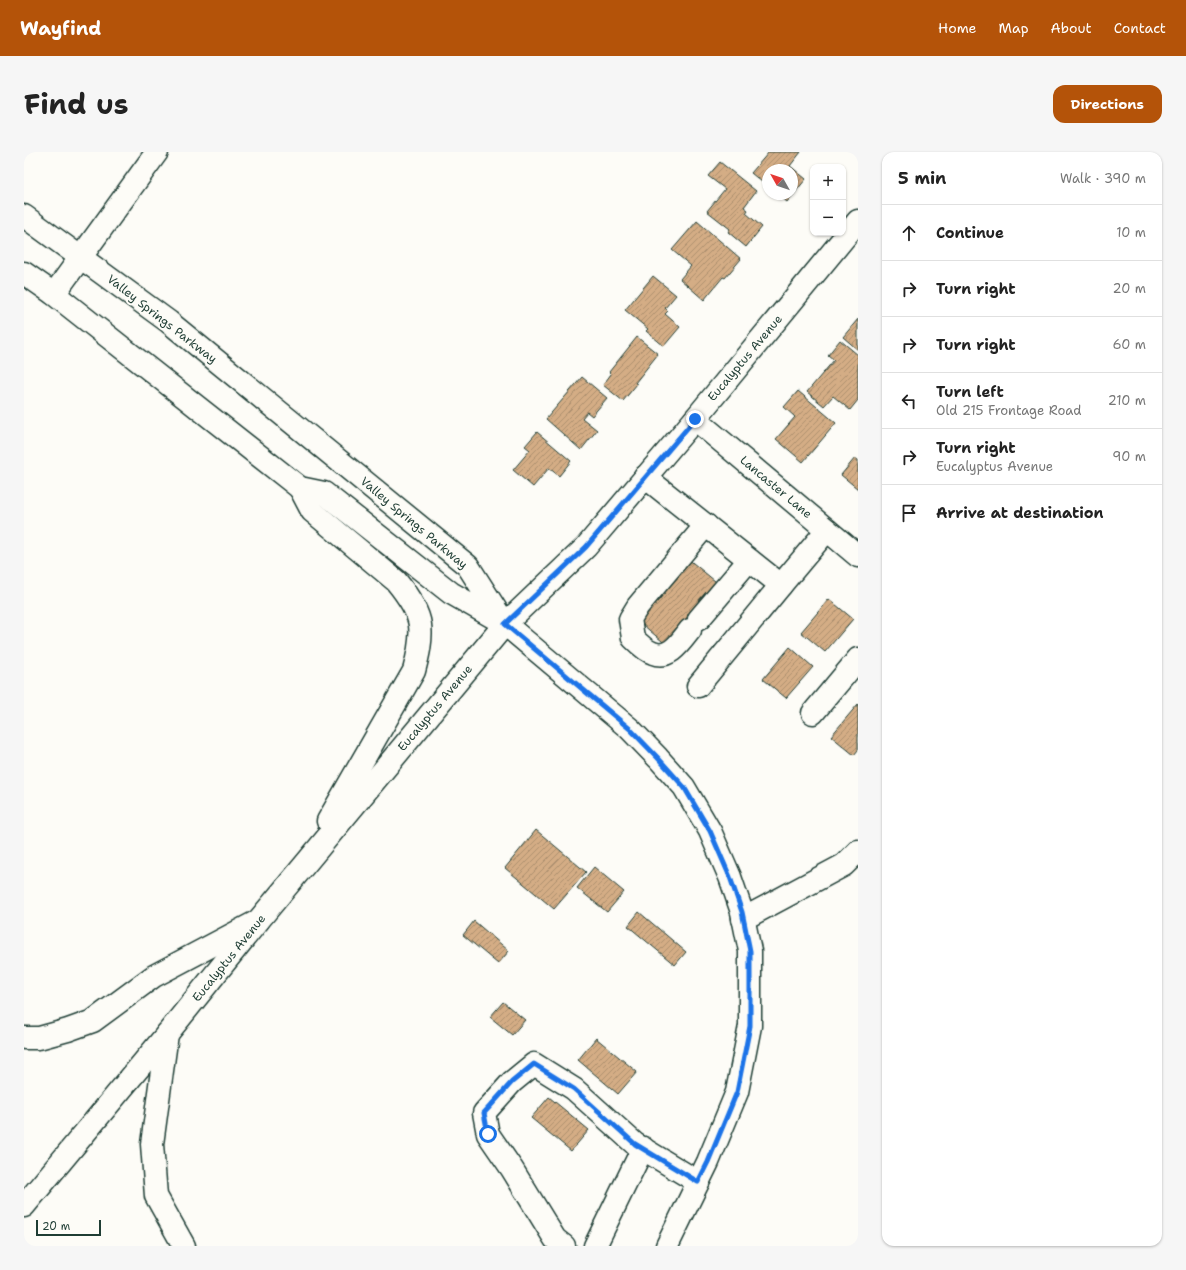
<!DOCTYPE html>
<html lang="en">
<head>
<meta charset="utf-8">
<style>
  :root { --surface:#fff; --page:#f6f6f6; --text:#222; --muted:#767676; --line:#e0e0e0; --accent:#b45309 }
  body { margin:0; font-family:"Shantell Sans",sans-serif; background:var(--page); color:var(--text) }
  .controls { position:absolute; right:12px; top:12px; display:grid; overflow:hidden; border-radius:8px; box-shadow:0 1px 3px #0004 }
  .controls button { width:36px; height:36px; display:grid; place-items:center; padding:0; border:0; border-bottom:1px solid var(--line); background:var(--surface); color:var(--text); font:20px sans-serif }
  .compass { position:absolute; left:738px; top:12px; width:36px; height:36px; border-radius:50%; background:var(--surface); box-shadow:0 1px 3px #0004; rotate:310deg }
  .scale { position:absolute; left:12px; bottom:10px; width:65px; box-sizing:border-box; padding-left:4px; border:2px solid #1f3d34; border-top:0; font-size:11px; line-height:14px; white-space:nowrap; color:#1f3d34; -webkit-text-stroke:3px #fdfcf7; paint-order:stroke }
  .stop { position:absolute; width:12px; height:12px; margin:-9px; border:3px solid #1a73e8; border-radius:50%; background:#fff }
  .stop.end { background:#1a73e8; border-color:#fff; box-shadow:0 1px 4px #0008 }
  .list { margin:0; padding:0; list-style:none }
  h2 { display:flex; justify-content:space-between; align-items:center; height:52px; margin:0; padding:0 16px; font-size:17px }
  h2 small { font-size:13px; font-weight:400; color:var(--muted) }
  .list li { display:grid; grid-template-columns:26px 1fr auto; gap:12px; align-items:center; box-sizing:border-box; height:56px; padding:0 16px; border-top:1px solid var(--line) }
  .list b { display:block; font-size:15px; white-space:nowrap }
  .list p { margin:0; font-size:13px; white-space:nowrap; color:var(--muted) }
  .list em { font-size:13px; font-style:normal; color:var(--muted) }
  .icon { flex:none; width:22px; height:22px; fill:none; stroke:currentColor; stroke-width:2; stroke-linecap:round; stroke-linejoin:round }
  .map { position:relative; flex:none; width:834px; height:1094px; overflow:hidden; border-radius:12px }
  header { display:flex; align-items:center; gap:24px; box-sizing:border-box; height:56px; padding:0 20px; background:var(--accent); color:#fff }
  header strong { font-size:19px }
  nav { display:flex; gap:22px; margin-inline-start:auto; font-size:14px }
  .intro { display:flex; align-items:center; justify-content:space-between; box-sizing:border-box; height:96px; padding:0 24px }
  h1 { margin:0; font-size:28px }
  .button { padding:10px 18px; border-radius:12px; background:var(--accent); color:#fff; font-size:14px; font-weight:700 }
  main { display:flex; gap:24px; padding:0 24px }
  aside { flex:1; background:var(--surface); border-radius:12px; box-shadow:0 1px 3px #0004 }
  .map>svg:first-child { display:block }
  .building { fill:url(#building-hatch); stroke:#1f3d34 }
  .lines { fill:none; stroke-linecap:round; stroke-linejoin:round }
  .minor-casing { stroke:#1f3d34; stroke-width:25 }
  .major-casing { stroke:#1f3d34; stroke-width:25 }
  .highway-casing { stroke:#1f3d34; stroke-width:25 }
  .minor { stroke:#fdfcf7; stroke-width:22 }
  .major { stroke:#fdfcf7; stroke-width:22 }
  .highway { stroke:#fdfcf7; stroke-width:22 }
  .route { stroke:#1a73e8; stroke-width:5 }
  .labels { text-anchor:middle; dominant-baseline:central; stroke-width:4; stroke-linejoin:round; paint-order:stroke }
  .street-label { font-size:12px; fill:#1f3d34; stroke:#fdfcf7 }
</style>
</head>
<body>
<header>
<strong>Wayfind</strong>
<nav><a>Home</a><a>Map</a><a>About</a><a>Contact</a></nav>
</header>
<div class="intro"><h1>Find us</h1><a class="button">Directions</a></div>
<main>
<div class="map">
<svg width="834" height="1094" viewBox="0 0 834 1094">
  <defs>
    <pattern id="building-hatch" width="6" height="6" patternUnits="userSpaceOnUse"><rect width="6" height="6" fill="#d4ad85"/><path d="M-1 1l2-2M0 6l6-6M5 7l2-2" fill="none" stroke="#ab8e6e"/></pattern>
  </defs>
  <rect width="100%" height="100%" fill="#fdfcf7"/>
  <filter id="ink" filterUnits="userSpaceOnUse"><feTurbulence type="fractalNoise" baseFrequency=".025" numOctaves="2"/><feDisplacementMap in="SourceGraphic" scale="8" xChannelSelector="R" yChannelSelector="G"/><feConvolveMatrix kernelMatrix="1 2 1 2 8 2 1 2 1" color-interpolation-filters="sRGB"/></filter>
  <g filter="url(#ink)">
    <!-- building -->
    <g class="building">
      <polygon points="745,0 777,0 766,14 782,27 763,50 753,42 768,42 768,18 744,18 744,35 727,21"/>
      <polygon points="696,10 732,39 720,55 724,58 722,61 738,75 722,95 704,80 706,77 683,59 701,37 684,24"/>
      <polygon points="673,69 717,107 701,126 699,125 680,148 656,127 667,114 648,98"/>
      <polygon points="629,124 652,143 641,156 644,159 641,162 656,175 640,194 622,179 624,177 601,158"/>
      <polygon points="834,167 834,198 819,185"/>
      <polygon points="613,185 634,202 611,231 613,232 599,249 579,233 587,222 585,220"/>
      <polygon points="816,188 834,203 834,248 826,258 809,244 800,254 783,240 810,208 804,203"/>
      <polygon points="558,225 583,246 568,264 563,260 558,266 573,278 557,298 522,267"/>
      <polygon points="774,239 812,271 779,310 752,287 771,265 760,255"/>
      <polygon points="513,280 547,309 535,324 525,316 509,335 489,318 506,298 501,294"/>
      <polygon points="831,306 834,308 834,337 817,323"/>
      <polygon points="663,406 697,434 645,495 612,467"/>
      <polygon points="805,447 829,467 801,500 777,480"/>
      <polygon points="766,495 789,515 762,546 739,527"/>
      <polygon points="834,552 834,598 830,603 807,584"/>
      <polygon points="512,678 562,720 530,757 481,716"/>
      <polygon points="570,715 600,740 583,760 553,736"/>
      <polygon points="615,760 662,800 651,813 604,774"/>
      <polygon points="450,769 485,799 474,812 439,783"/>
      <polygon points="479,850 501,868 488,883 466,865"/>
      <polygon points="572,886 613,920 594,942 554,908"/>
      <polygon points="525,945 565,978 547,999 507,966"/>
    </g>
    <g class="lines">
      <!-- minor casing -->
      <g class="minor-casing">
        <g id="minor">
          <polyline points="0,64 145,170 444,414 479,469"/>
          <polyline points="0,121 30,142 276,336 300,341 427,441 481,472 606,577 634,606 660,635 686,679 706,725 718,760 726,799 726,874 713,940 684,1010 643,1094"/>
          <polyline points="30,142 133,0"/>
          <polyline points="671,267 834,404"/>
          <polyline points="621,325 757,433 674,534"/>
          <polyline points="757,433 803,378"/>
          <polyline points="675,467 725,408"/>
          <path d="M 666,478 C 657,489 646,508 629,501 C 622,499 614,491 609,486 L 606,467 L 614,454 L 682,373"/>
          <polyline points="789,561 834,507"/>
          <polyline points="719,767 820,713 834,699"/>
          <polyline points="540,1094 531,1087 488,1017 464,982 460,961 488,930 510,912 550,937 611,992 674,1030"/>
          <polyline points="571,1094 619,996"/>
        </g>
      </g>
      <!-- major casing -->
      <g class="major-casing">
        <g id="major">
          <path d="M 276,336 L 288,359 L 372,429 C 381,440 394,458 396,473 C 398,488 394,504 390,519 L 304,669"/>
          <polyline points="0,1054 143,882 234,769 481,472 562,395 671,267 834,69"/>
        </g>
      </g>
      <!-- highway casing -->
      <g class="highway-casing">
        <g id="highway">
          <polyline points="143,882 128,992 132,1044 160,1094"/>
          <polyline points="0,886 15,886 44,878 69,869 130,824 234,769"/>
        </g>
      </g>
      <!-- minor -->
      <use href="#minor" class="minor"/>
      <!-- major -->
      <use href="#major" class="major"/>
      <!-- highway -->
      <use href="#highway" class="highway"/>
    </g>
  </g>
  <g class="lines" filter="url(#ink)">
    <!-- route -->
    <polyline class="route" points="464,982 460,961 488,930 510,912 550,937 611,992 674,1030 684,1010 713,940 726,874 726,799 718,760 706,725 686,679 660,635 634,606 606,577 481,472 562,395 671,267"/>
  </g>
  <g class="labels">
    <!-- street labels -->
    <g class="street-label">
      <text transform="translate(138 167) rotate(38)">Valley Springs Parkway</text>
      <text transform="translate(721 206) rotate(-50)">Eucalyptus Avenue</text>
      <text transform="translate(752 335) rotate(40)">Lancaster Lane</text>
      <text transform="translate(390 371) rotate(40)">Valley Springs Parkway</text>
      <text transform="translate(411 556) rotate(-50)">Eucalyptus Avenue</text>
      <text transform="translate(205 806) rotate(-51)">Eucalyptus Avenue</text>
    </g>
  </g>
</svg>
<div class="controls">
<button>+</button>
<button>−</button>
</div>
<svg class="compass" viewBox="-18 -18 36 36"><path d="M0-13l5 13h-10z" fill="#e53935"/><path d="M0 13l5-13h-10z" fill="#767676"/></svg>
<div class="scale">20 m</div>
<div class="stop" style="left:464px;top:982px"></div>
<div class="stop end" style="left:671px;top:267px"></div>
</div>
<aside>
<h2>5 min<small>Walk · 390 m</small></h2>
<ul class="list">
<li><svg class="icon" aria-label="ahead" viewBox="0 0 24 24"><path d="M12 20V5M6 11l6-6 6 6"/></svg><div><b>Continue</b></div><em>10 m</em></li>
<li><svg class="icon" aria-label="right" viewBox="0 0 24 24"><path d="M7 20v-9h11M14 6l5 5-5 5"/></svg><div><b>Turn right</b></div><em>20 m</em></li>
<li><svg class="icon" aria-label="right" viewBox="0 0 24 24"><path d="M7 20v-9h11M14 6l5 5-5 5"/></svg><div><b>Turn right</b></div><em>60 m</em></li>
<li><svg class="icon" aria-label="left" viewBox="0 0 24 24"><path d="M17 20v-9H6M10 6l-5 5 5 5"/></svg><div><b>Turn left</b><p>Old 215 Frontage Road</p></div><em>210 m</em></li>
<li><svg class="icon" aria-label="right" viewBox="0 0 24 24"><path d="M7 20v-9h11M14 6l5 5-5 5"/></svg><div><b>Turn right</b><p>Eucalyptus Avenue</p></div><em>90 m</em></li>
<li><svg class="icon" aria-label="arrive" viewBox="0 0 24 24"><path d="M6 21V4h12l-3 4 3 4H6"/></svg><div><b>Arrive at destination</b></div></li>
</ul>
</aside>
</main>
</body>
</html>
